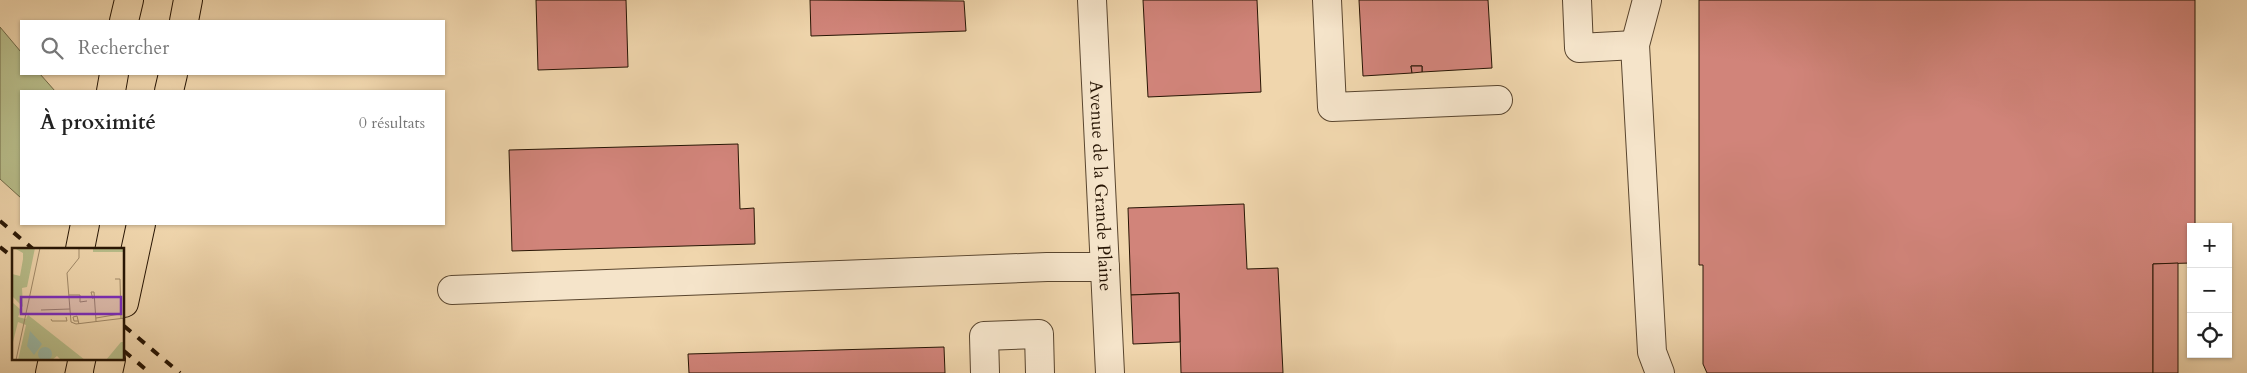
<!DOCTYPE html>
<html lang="fr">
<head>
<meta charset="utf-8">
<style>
  :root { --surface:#fff; --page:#f6f6f6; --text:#222; --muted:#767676; --line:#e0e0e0 }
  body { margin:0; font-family:Cardo,serif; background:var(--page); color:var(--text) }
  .controls { position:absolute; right:15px; bottom:15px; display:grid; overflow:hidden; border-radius:0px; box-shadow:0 1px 4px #0004 }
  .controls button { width:45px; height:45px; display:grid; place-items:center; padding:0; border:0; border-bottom:1px solid var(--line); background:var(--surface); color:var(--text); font:25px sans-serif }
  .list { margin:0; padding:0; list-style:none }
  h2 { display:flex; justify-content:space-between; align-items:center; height:65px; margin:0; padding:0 20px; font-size:21px }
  h2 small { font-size:16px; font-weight:400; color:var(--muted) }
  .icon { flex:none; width:28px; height:28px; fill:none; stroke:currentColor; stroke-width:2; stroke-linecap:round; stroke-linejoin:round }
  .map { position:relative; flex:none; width:2247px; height:373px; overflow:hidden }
  .search { position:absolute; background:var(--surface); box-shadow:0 1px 4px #0004; left:20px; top:20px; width:425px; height:55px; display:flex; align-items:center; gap:12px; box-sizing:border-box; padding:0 18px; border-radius:0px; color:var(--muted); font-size:19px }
  .panel { position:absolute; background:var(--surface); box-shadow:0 1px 4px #0004; left:20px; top:90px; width:425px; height:135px; border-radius:0px }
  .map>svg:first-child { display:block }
  .green { fill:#b8be8b; stroke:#706a48 }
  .building { fill:#d1847a; stroke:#271504 }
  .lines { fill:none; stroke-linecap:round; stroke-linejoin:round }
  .minor-casing { stroke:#59452e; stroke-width:30 }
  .highway-casing { stroke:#271504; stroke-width:30 }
  .minor { stroke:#f5e4ca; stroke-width:28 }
  .highway { stroke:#f0d6ad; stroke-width:28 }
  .rail { stroke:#271504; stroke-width:4; stroke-dasharray:9 9; stroke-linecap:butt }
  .labels { text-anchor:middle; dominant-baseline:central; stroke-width:4; stroke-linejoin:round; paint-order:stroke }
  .street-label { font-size:18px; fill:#271504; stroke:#f5e4ca }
  .inset-road { fill:none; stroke:#a08969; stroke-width:1 }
  .view { fill:#7b2cbf; fill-opacity:0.15; stroke:#7b2cbf; stroke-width:2.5 }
  .inset-edge { fill:none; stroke:#271504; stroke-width:2.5 }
</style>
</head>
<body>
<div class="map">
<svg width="2247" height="373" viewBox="0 0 2247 373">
  <rect width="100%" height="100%" fill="#f0d6ad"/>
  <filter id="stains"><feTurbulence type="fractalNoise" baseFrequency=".004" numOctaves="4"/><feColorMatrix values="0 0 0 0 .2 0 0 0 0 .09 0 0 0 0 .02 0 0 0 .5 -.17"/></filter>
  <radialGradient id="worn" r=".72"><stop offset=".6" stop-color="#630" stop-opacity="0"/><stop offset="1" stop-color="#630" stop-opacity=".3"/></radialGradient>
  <!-- green -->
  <polygon class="green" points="0,27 21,52 21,74 40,74 55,91 21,91 21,198 0,179"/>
  <!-- building -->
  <g class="building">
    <polygon points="536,0 626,0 628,67 538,70"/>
    <polygon points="810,0 964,1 966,31 811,36"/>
    <polygon points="1143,0 1257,0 1261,92 1148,97"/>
    <polygon points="1359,0 1488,0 1492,68 1422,72 1422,66 1411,66 1412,73 1363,76"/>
    <polygon points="1699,0 2195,0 2195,227 2191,227 2191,263 2153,264 2153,373 1707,373 1703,364 1703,265 1699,265"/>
    <polygon points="1411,66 1422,66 1422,72 1412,73"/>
    <polygon points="738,144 740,209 754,208 755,244 512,251 509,150"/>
    <polygon points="1244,204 1247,269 1278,268 1283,373 1181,373 1179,293 1131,295 1128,208"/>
    <polygon points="2178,263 2178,373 2153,373 2153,264"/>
    <polygon points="1179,293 1180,342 1133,344 1131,295"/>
    <polygon points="944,347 945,373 689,373 688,354"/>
  </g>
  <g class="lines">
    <!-- minor casing -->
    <g class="minor-casing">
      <g id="minor">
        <path id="s1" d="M 1092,0 L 1110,373"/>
        <polyline points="1327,0 1332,107 1498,100"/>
        <polyline points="1577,0 1579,48 1635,45"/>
        <polyline points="1647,0 1635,45 1652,352 1660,373"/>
        <polyline points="452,290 1047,267 1105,267"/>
        <polyline points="985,373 984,336 1039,334 1040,373"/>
      </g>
    </g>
    <!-- highway casing -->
    <g class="highway-casing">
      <g id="highway">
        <polyline points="124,21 129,0"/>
        <polyline points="184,21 188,0"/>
        <polyline points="111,91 114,74"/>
        <polyline points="169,91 173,74"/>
        <polyline points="80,249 85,224"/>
        <polyline points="124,303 141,224"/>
        <polyline points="50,373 53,359"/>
        <polyline points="108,373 111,359"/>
      </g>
    </g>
    <!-- minor -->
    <use href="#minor" class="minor"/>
    <!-- highway -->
    <use href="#highway" class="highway"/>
    <!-- rail -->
    <g class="rail">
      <polyline points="0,221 33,249"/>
      <polyline points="0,247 14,258"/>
      <polyline points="124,326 180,373"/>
      <polyline points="124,351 150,373"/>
    </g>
  </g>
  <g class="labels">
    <!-- street labels -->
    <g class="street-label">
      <text stroke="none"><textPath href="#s1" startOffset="186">Avenue de la Grande Plaine</textPath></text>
    </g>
  </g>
  <!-- overview -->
  <g transform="translate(12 248)">
    <rect width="112" height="112" fill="#f0d6ad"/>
    <path d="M 2,0 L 23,0 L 15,39 L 10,40 L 11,59 L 0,48 L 0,26 L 8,28 L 11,11 L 11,5 ZM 81,0 L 112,0 L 112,4 L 81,4 ZM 0,54 L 9,62 L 6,69 L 14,71 L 16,67 L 73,112 L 49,112 L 45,108 L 40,112 L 6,112 L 14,77 L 6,74 L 0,98 ZM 109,94 L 112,94 L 112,112 L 94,112 Z" fill="#b8be8b"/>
    <path d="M 18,83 L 30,96 L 22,107 L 15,98 ZM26 106a7 7 0 1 1 14 0a7 7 0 1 1-14 0Z" fill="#9bb9a6"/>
    <path class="inset-road" d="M 67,0 L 67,10 L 55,25 L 59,74 L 64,76 L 113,70M 103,31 L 108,31 L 109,70M 57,47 L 68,47 L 68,54 L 75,53M 81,51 L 79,44 L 82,44 L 84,73M 29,62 L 58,61M 84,70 L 108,66M 39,71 L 40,73 L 55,73 L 54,69M 66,73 L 62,73 L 61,69 L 65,68 L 67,76M 4,112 L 28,0"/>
    <path class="view" d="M 9,49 L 109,49 L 109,66 L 9,66 Z"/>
    <rect width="112" height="112" class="inset-edge"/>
  </g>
  <rect width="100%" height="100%" filter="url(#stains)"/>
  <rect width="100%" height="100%" fill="url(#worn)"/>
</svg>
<div class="controls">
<button>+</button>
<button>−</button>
<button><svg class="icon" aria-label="locate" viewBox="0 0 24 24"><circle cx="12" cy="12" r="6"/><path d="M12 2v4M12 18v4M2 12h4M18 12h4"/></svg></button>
</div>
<div class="search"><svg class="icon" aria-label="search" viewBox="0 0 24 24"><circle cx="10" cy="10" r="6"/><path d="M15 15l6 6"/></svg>Rechercher</div>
<section class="panel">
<h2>À proximité<small>0 résultats</small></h2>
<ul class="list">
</ul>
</section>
</div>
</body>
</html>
